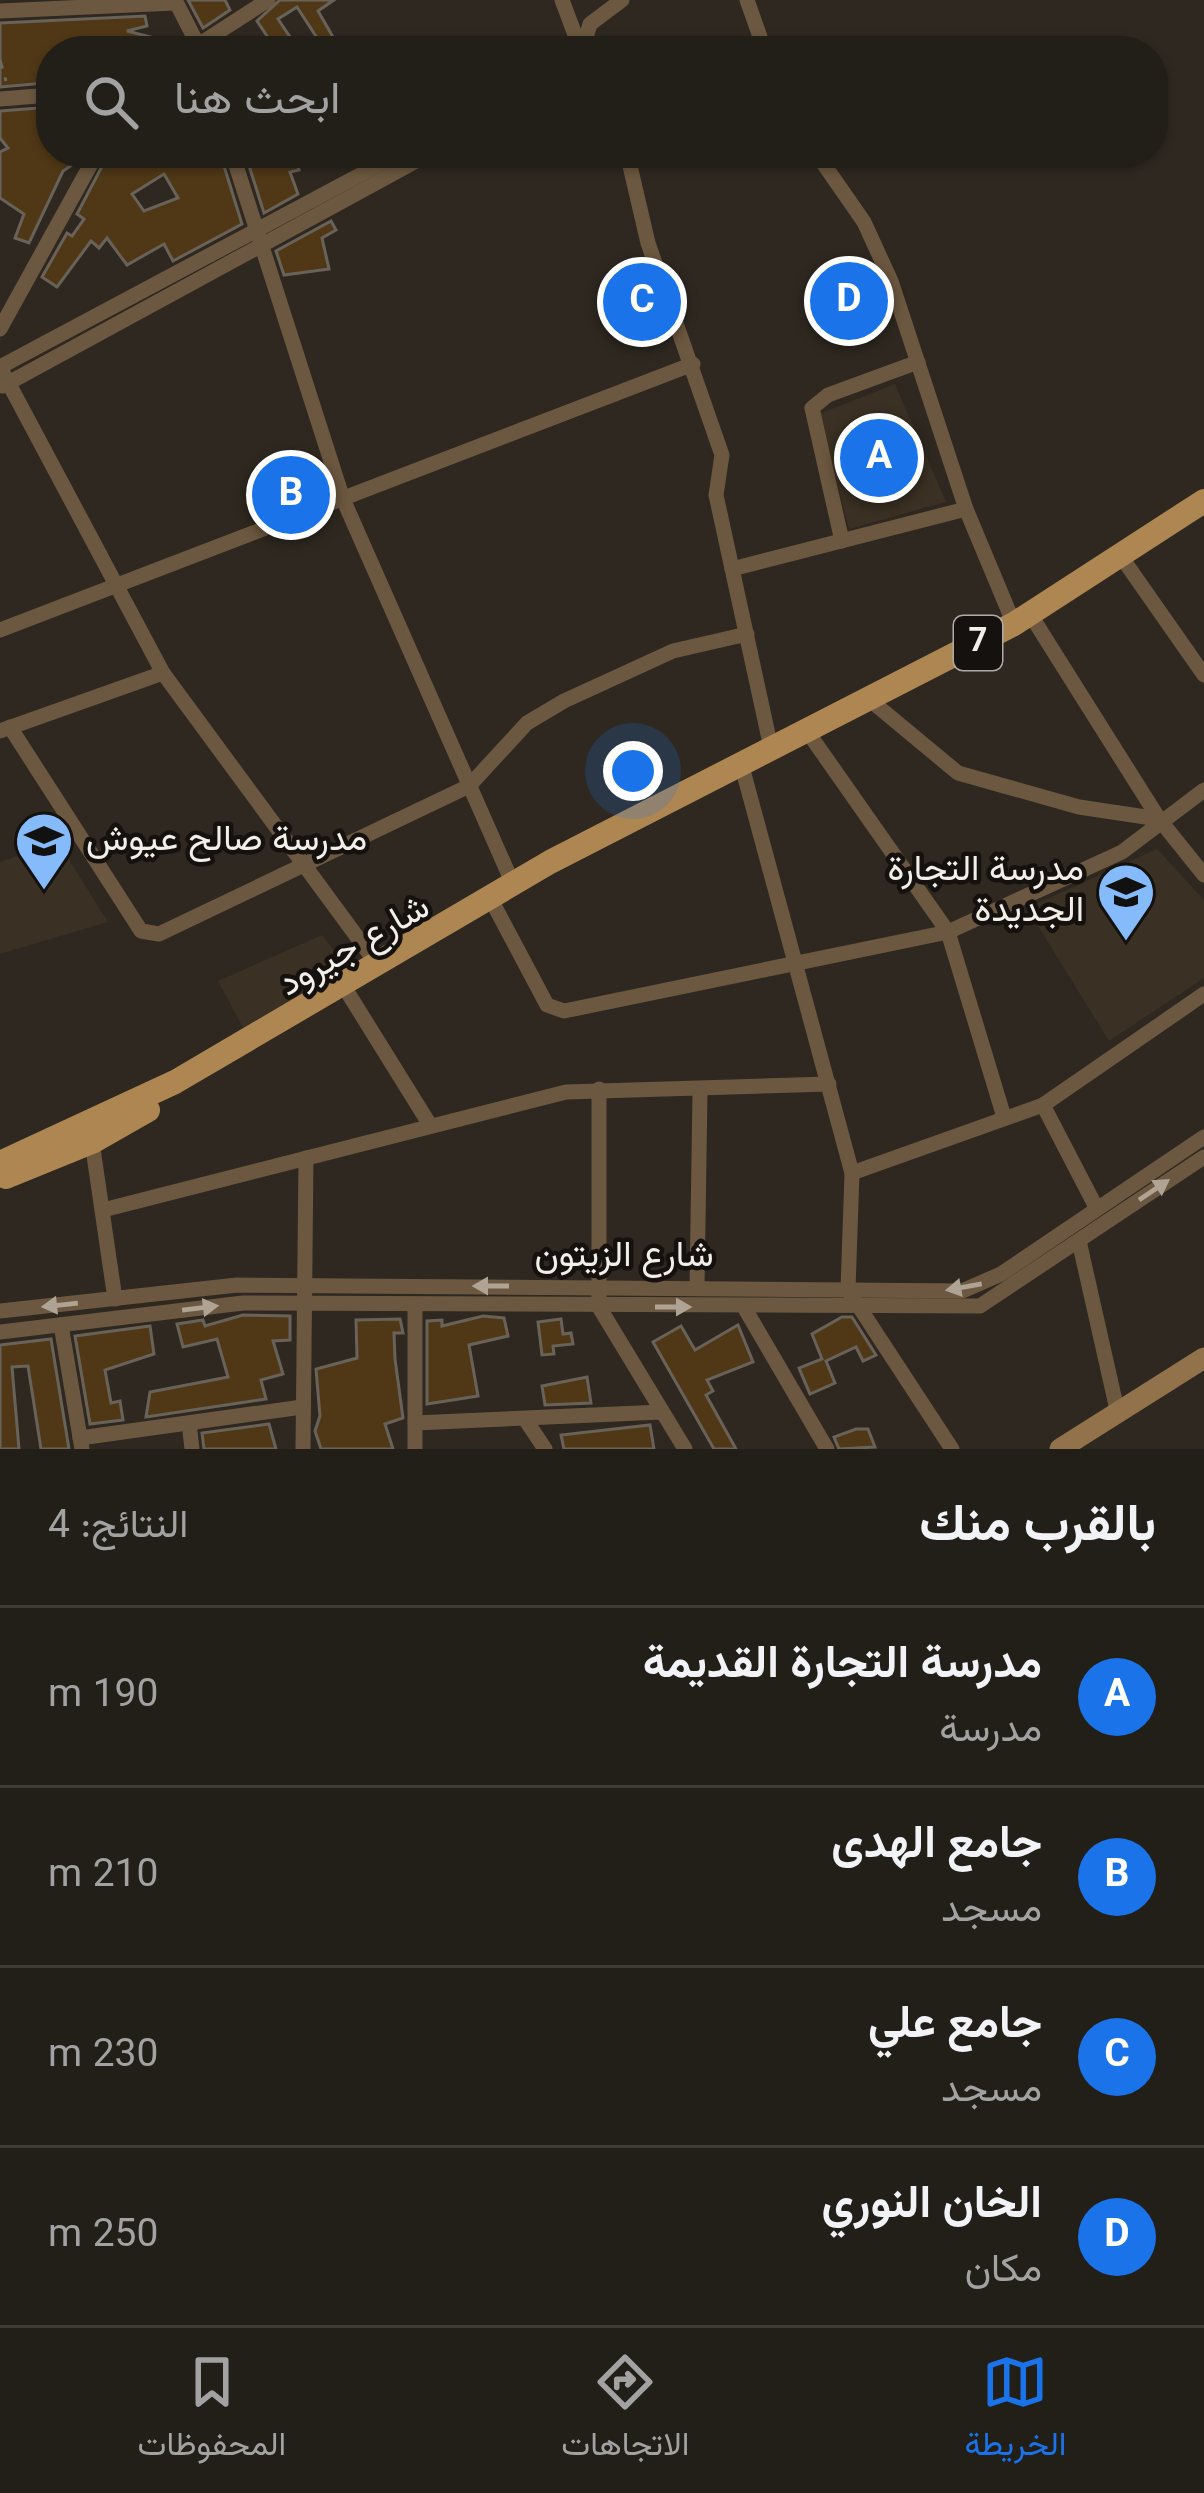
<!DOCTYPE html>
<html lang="ar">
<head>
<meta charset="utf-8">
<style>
  :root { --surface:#221e18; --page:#2a2721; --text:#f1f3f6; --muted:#a2a2a2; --line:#3f3c37; --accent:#1a73e8 }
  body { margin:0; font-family:Georgia,Vazirmatn,serif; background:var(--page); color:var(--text); direction:rtl }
  .you { position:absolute; left:633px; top:771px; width:42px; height:42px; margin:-30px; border:9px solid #fff; border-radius:50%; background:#1a73e8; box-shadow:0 0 0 18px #1a73e833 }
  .badge { display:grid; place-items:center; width:78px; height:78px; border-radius:50%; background:var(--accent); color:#fff; font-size:39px; font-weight:700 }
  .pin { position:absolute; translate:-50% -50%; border:6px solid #fff; box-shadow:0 3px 12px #0006 }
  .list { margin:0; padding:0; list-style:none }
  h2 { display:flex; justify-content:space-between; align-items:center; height:156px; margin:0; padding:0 48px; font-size:51px }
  h2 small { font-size:39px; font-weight:400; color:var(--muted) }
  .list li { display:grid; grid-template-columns:78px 1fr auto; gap:36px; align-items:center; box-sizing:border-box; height:180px; padding:0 48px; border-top:3px solid var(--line) }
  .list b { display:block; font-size:45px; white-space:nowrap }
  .list p { margin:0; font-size:39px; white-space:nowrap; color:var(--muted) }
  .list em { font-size:39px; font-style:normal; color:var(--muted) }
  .icon { flex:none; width:66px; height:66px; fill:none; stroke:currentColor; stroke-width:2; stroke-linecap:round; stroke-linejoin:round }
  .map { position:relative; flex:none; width:1204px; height:1449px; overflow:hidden; direction:ltr }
  .search { position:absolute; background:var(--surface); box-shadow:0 3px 9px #0004; left:36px; right:36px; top:36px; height:132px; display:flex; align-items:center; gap:30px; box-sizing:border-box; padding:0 42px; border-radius:48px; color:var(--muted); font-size:45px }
  .sheet { height:876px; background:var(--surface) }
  nav { display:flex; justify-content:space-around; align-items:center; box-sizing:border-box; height:168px; border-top:3px solid var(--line); background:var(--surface); font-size:33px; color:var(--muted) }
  nav a { display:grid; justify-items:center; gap:6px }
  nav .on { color:var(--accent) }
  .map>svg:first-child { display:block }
  .built { fill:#3a3023 }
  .building { fill:#503816; stroke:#696259; stroke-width:3; fill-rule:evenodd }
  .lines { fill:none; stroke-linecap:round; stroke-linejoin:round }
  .path { stroke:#6d6861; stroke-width:3; stroke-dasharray:9 9; stroke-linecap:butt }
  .street { stroke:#6c5840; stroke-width:15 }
  .secondary { stroke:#91724a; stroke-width:21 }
  .primary { stroke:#ae8651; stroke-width:24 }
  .oneway { fill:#afa394 }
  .labels { text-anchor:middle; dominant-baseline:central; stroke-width:9; stroke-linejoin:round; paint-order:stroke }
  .shield { fill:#14110e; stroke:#afaca7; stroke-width:3 }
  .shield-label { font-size:33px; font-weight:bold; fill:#f2eee9 }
  .poi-label { font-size:36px; fill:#f2eee9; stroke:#14110e; text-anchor:start }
  .street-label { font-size:36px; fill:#f2eee9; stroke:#14110e }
</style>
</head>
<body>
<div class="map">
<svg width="1204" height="1449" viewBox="0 0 1204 1449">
  <rect width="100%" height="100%" fill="#2e2820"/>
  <!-- built -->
  <g class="built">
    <polygon points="895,384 946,502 849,529 819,414"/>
    <polygon points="58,842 108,922 0,954 0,862"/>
    <polygon points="1157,849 1204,900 1204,978 1109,1041 1027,908"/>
    <polygon points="322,935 347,967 243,1028 218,981"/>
  </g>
  <!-- building -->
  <g class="building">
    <polygon points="188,0 225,0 230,10 203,28"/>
    <polygon points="280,0 334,0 318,11 333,37 321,44 297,7 278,19 292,40 277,51 257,21"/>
    <polygon points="145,16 147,26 127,31 174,43 159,51 89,51 85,44 57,49 51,51 51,70 44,71 46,83 0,87 0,23"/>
    <polygon points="51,107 51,153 73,153 78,161 63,171 29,243 15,238 24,214 0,198 0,152 8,148 0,138 0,111"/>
    <path d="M 109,153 L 220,153 L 242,224 L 173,261 L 164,244 L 127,265 L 107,238 L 99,248 L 91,241 L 57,287 L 42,277 L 67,233 L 72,236 L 84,219 L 77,214 ZM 164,174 L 178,198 L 144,211 L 132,194 Z"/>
    <polygon points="245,153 294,153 299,170 290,172 298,194 264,213"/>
    <polygon points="331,221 336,230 322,238 329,269 284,275 276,251"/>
    <polygon points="243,1315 290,1316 290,1340 273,1341 283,1374 261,1380 266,1399 146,1417 150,1392 228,1377 217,1339 183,1347 177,1324 203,1320 205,1326"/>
    <polygon points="483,1316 504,1318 508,1336 469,1345 478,1396 427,1404 427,1321 442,1320 442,1326"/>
    <polygon points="842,1317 852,1317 876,1355 863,1361 856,1347 826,1361 835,1383 810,1394 799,1368 822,1359 812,1334"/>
    <polygon points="400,1319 403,1333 394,1333 395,1359 403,1418 385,1424 393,1449 321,1449 315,1431 320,1416 316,1369 357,1358 356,1320"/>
    <polygon points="561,1319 563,1334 571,1333 573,1344 553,1346 554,1354 542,1355 538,1322"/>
    <polygon points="738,1325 753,1362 707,1380 713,1391 706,1395 736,1449 714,1449 653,1342 681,1326 695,1350"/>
    <polygon points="150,1326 154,1354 105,1370 111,1403 120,1401 123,1420 90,1424 75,1336"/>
    <polygon points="51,1339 69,1449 41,1449 28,1366 12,1367 19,1449 0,1449 0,1345"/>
    <polygon points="587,1377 591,1403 545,1405 542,1386"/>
    <polygon points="269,1424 276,1449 204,1449 202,1433"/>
    <polygon points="650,1425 654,1449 564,1449 561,1435"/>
    <polygon points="856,1429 868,1429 875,1447 839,1449 834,1437"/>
  </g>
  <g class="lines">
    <!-- path -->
    <polyline class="path" points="0,60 6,81"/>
    <!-- street -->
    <g class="street">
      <polyline points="175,0 201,51"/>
      <polyline points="562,0 580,48"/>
      <polyline points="747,0 765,51"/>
      <polyline points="0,11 175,3"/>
      <polyline points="189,51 268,0"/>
      <polyline points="582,51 590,24 622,0"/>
      <polyline points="0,99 51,95"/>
      <polyline points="232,153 343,499 513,884"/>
      <polyline points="627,153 648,243 722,455 716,495 771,748"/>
      <polyline points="816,153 864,222 891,281 966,509 1014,624"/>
      <polyline points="0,329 97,153"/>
      <polyline points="0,367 163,673 377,964"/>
      <polyline points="0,367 401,153"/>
      <polyline points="3,386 431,153"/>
      <polyline points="842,541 812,408 828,395 918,362"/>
      <polyline points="1120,555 1204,675"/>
      <polyline points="732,569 966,509"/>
      <polyline points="1030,614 1159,819 1204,875"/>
      <polyline points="0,630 693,364"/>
      <polyline points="870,700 958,773 1079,807 1159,819"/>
      <polyline points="10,727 141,931 159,934 469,786 527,723 564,701 673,651 747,634"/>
      <polyline points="0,731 163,673"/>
      <polyline points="807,731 948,932 1004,1117"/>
      <polyline points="741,763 852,1173 848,1290 952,1449"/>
      <polyline points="495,907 547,1005 564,1011 948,932 1122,852 1204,790"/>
      <polyline points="348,993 430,1125"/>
      <polyline points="599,1089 599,1307 685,1449"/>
      <polyline points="1043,1105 1097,1209"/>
      <polyline points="92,1142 115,1299"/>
      <polyline points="852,1173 1043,1105 1204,994"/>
      <polyline points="103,1210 566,1092 829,1084"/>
      <polyline points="1079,1241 1118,1414"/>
      <polyline points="697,1287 700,1092"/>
      <polyline points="415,1304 415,1449"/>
      <polyline points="744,1307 827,1449"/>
      <polyline points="0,1311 237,1285 962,1291 1001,1274 1204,1137"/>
      <polyline points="61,1325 82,1449"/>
      <polyline points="0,1332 243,1303 980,1306 1204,1157"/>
      <polyline points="527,1422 545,1449"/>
      <polyline points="189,1423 192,1449"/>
      <polyline points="415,1423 662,1412"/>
      <polyline points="80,1438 302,1407"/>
      <polyline points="303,1449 306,1158"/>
    </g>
    <!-- secondary -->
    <polyline class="secondary" points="1060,1449 1204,1358"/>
    <!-- primary -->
    <g class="primary">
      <polyline points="0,1163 175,1082 550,862 1014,624 1204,501"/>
      <polyline points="6,1177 92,1142 148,1110"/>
    </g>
  </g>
  <!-- one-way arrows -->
  <defs><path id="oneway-solid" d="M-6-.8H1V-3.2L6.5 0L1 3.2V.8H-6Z" transform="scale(3)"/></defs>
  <g class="oneway">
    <use href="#oneway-solid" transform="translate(1154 1190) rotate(-34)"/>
    <use href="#oneway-solid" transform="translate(491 1286) rotate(-180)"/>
    <use href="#oneway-solid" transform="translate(964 1287) rotate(170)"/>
    <use href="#oneway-solid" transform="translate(60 1305) rotate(174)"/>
    <use href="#oneway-solid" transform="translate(673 1307)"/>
    <use href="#oneway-solid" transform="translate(200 1308) rotate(-7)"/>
  </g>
  <!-- icons -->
  <defs>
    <g id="school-pin" transform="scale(3)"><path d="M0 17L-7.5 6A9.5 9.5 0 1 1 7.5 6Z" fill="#85bbfb" stroke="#14110e"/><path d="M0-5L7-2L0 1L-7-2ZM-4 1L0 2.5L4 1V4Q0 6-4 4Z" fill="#111"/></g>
  </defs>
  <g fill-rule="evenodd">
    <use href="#school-pin" x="44" y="841"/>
    <use href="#school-pin" x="1126" y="892"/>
  </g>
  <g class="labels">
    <!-- shield labels -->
    <rect class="shield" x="954" y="616" width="48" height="54" rx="9"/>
    <g class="shield-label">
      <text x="978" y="643">7</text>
    </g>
    <!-- poi labels -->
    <g class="poi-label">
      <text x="86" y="841">مدرسة صالح عيوش</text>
      <text x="1084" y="871" text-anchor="end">مدرسة التجارة<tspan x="1084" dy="41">الجديدة</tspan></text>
    </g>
    <!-- street labels -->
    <g class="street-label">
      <text transform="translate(355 947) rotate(-30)">شارع جيرود</text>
      <text x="624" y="1257">شارع الزيتون</text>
    </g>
  </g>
</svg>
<div class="you"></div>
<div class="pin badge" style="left:879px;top:458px">A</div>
<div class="pin badge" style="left:291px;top:495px">B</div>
<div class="pin badge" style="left:642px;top:302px">C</div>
<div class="pin badge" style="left:849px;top:301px">D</div>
<div class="search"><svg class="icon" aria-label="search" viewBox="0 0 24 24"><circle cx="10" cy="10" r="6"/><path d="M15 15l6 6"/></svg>ابحث هنا</div>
</div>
<section class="sheet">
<h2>بالقرب منك<small>النتائج: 4</small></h2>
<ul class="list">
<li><span class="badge">A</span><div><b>مدرسة التجارة القديمة</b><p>مدرسة</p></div><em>190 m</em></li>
<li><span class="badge">B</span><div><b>جامع الهدى</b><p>مسجد</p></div><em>210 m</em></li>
<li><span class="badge">C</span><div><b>جامع علي</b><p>مسجد</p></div><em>230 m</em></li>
<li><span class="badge">D</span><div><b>الخان النوري</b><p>مكان</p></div><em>250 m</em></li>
</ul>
</section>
<nav>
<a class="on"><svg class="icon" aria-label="map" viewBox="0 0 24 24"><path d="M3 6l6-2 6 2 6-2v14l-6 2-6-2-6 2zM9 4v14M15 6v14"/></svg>الخريطة</a>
<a><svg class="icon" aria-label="directions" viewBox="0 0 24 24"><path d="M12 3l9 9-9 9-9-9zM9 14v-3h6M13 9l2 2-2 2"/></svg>الاتجاهات</a>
<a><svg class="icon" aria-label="saved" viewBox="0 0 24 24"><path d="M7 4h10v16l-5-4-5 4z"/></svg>المحفوظات</a>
</nav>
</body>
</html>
